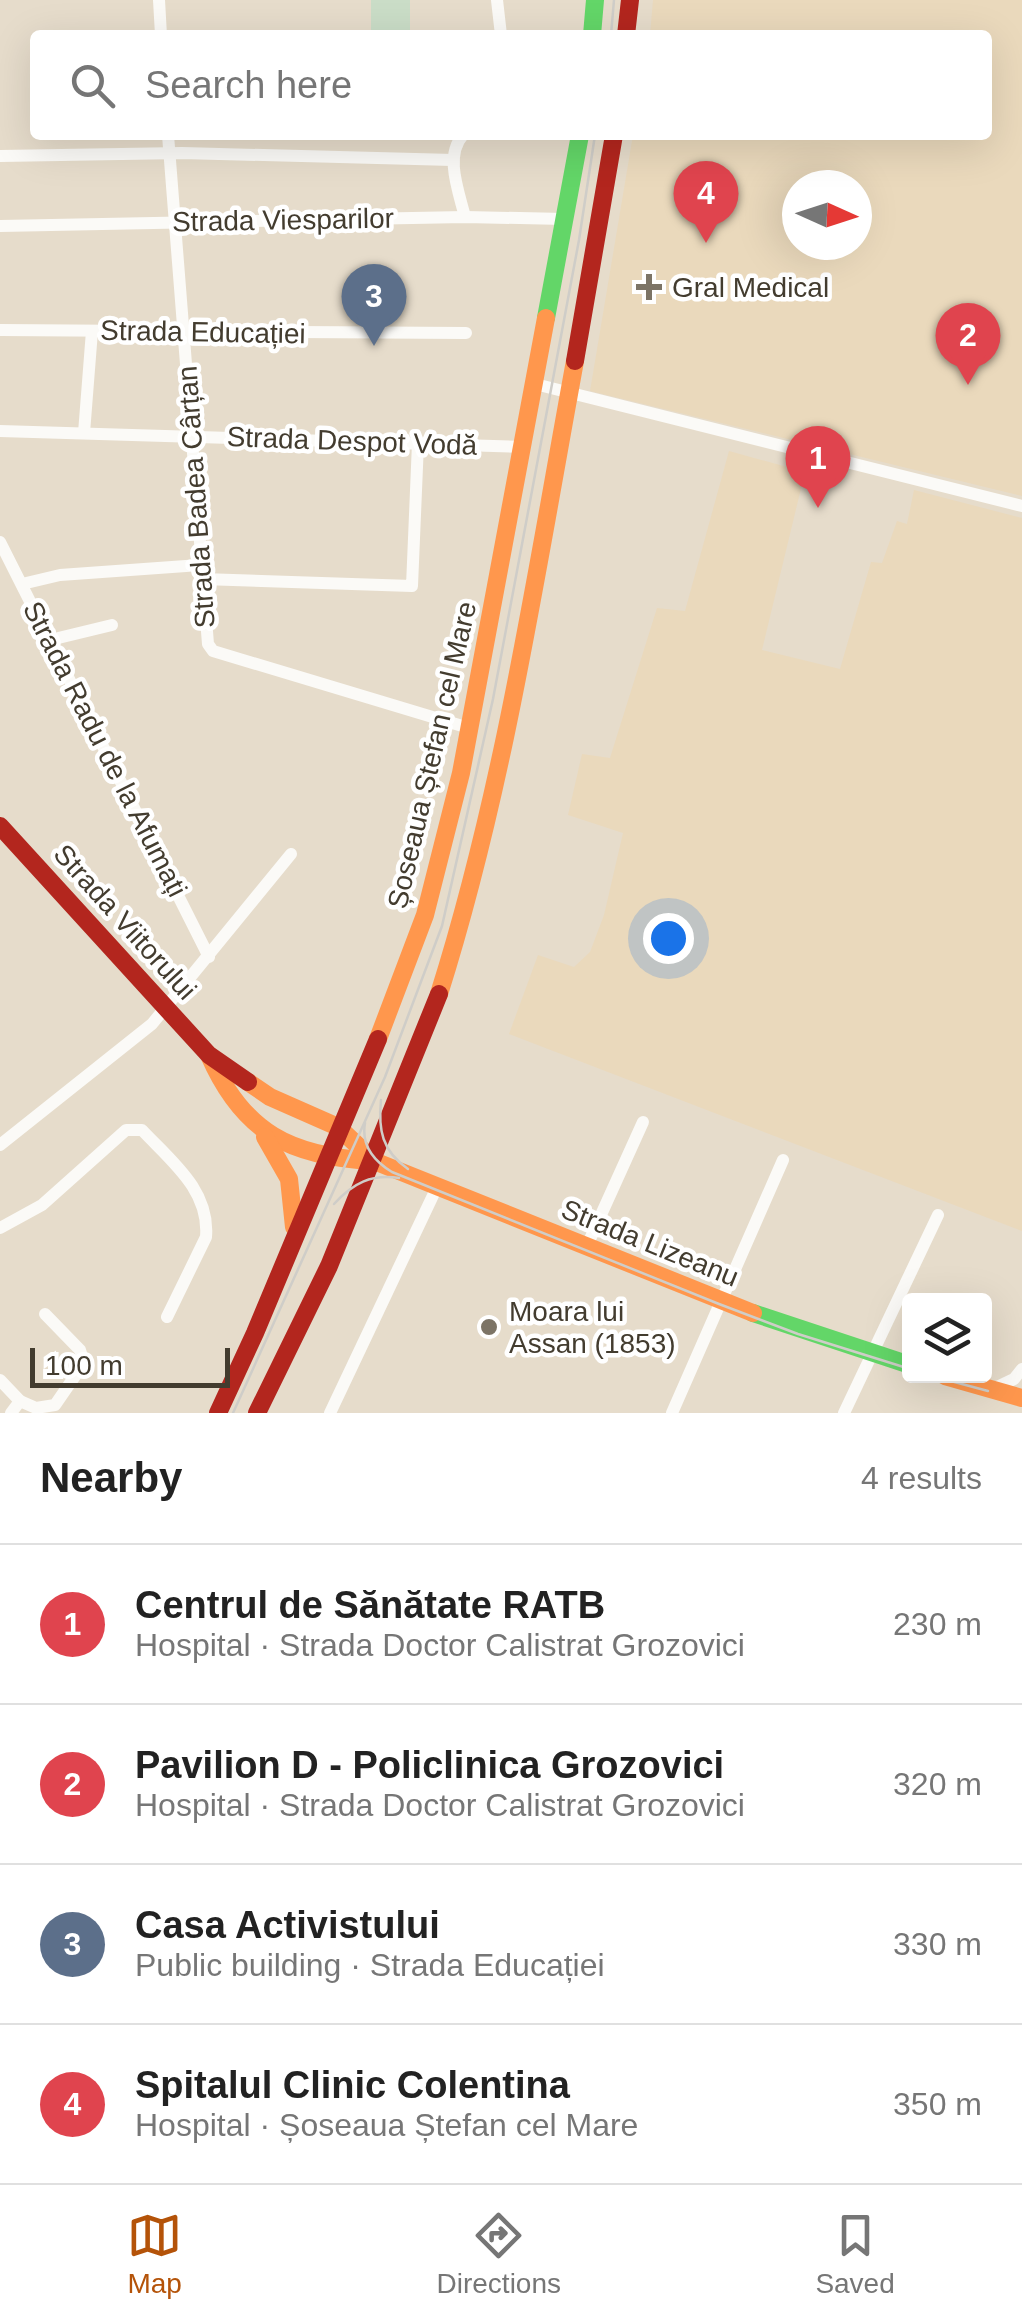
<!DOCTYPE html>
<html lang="en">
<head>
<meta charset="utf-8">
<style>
  :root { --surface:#fff; --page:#f6f6f6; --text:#222; --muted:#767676; --line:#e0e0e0; --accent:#b45309 }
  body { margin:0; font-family:Helvetica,sans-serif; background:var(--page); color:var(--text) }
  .controls { position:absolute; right:30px; bottom:30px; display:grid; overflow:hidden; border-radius:10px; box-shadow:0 10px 40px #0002 }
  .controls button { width:90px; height:90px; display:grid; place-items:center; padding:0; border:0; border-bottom:2px solid var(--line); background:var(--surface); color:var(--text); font:50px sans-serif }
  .compass { position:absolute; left:782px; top:170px; width:90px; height:90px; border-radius:50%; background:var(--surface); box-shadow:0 10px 40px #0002; rotate:93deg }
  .scale { position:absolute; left:30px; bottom:25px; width:200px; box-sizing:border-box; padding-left:10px; border:5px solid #433c2f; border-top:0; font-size:28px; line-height:35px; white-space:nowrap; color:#433c2f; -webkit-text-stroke:8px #fff; paint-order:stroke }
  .you { position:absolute; left:668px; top:938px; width:35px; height:35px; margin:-25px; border:8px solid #fff; border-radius:50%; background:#1a73e8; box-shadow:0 0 0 15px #1a73e833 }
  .badge { display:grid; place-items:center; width:65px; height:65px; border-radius:50%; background:var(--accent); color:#fff; font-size:32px; font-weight:700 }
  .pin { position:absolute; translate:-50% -82px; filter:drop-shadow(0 2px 5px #0008) }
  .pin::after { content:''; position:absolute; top:52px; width:35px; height:30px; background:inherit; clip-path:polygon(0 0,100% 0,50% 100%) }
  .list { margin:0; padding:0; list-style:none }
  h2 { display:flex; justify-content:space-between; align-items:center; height:130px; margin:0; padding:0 40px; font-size:42px }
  h2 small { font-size:32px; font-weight:400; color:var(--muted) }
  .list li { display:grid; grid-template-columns:65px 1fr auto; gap:30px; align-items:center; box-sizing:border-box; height:160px; padding:0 40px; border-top:2px solid var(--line) }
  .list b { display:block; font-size:38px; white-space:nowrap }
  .list p { margin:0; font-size:32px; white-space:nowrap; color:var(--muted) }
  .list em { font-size:32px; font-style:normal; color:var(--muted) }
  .icon { flex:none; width:55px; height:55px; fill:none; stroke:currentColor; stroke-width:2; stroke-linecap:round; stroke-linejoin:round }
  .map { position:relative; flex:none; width:1022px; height:1413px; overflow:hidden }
  .search { position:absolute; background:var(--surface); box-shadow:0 10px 40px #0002; left:30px; right:30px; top:30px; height:110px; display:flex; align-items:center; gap:25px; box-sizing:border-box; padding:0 35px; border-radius:10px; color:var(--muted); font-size:38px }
  .sheet { height:770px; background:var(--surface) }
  nav { display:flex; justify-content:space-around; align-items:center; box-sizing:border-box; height:140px; border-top:2px solid var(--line); background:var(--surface); font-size:28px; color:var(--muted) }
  nav a { display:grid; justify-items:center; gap:5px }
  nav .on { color:var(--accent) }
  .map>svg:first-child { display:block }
  .built { fill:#ead9bc; fill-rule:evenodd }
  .green { fill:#caddc7 }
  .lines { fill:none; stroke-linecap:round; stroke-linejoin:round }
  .street { stroke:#fbfaf7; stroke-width:12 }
  .fast { stroke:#63d668; stroke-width:18 }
  .slow { stroke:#ff974d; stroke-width:18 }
  .jam { stroke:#b3261e; stroke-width:18 }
  .tram { stroke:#cfcdc8; stroke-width:2.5 }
  .poi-dot { fill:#7c7466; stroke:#fff; stroke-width:4 }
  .labels { text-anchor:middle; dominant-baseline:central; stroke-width:9; stroke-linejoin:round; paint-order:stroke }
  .street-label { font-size:28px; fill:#433c2f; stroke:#fff }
  .poi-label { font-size:28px; fill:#433c2f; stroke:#fff; text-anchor:start }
</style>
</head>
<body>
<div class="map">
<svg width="1022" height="1413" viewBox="0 0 1022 1413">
  <rect width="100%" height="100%" fill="#e6dccb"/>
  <!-- built -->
  <g class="built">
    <path d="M 653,0 L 1022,0 L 1022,496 L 590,391 L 633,135 L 987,135 L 987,35 L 650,35 ZM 797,185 L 857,185 L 857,245 L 797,245 Z"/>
    <polygon points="729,451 805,472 762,650 840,669 871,562 882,563 897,521 907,524 914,490 1022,518 1022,1231 509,1034 538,955 574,967 590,952 604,915 623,833 568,815 582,754 610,758 657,608 685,611"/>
  </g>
  <!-- green -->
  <rect class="green" x="371" y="0" width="39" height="33"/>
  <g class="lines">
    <!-- street -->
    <g class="street">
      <polyline points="159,0 161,35"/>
      <polyline points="497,0 501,35"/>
      <polyline points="168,135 208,644 213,651 469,728"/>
      <path d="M 463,135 C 444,156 459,192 465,217"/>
      <polyline points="0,156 182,153 453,160"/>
      <polyline points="0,226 465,217 565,219"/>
      <polyline points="0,330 466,333"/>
      <polyline points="535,384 1022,506"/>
      <polyline points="0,431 523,447"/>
      <polyline points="84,433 92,331"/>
      <polyline points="0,542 209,957"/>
      <polyline points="202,579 412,586 418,443"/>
      <polyline points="22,584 60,575 200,565"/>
      <polyline points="50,640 112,625"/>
      <polyline points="0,1145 152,1024 291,854"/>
      <path d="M 0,1228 L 42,1205 L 126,1130 L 142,1130 C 171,1161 210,1190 206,1237 L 167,1317"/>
      <polyline points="586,1248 643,1122"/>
      <polyline points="0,1380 20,1401 11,1413"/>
      <polyline points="993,1389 1014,1379 1022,1369"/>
      <polyline points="20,1401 36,1408 55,1405 84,1363 80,1350 45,1314"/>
      <polyline points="330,1413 437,1187"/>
      <polyline points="672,1413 783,1160"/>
      <polyline points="844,1413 938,1215"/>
    </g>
    <!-- fast -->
    <g class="fast">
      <polyline points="592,35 595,0"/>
      <polyline points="546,318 580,135"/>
      <polyline points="753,1313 910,1365"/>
    </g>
    <!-- slow -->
    <g class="slow">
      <path d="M 439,994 C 504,788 536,573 575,361"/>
      <polyline points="378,1039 425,915 461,773 546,318"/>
      <path d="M 209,1055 C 243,1133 291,1157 374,1161 L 753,1313"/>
      <polyline points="248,1082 270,1097 338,1127 374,1161"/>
      <polyline points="265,1137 289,1179 294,1227"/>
      <polyline points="945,1376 1022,1398"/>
    </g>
    <!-- jam -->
    <g class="jam">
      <polyline points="626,35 630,0"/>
      <polyline points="575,361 614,135"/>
      <polyline points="0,826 209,1055 248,1082"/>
      <polyline points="218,1413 255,1333 378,1039"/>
      <polyline points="257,1413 329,1266 439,994"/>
    </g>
    <!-- tram -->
    <g class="tram">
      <polyline points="611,35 614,0"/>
      <path d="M 381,1100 C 378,1130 382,1151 408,1169"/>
      <path d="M 365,1123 C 361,1145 374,1161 392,1172 L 719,1304 L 798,1334 L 910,1369"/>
      <path d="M 334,1204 C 353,1183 371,1174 399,1178"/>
      <polyline points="932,1376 988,1391"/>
      <polyline points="233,1413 385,1077 442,926 493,699 579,240 595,135"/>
    </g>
  </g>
  <!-- markers -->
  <g class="poi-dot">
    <path d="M644 272h10v10h10v10h-10v10h-10v-10h-10v-10h10z"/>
    <circle cx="489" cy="1327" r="10"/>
  </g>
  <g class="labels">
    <!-- street labels -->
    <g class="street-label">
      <text transform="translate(283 220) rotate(-1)">Strada Viesparilor</text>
      <text transform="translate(203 332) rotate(1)">Strada Educației</text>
      <text transform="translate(352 441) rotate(2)">Strada Despot Vodă</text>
      <text transform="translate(196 497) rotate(-94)">Strada Badea Cârțan</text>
      <text transform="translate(105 749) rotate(63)">Strada Radu de la Afumați</text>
      <text transform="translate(432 755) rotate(-77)">Șoseaua Ștefan cel Mare</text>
      <text transform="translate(125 922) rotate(48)">Strada Viitorului</text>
      <text transform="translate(650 1243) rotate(22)">Strada Lizeanu</text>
    </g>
    <!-- poi labels -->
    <g class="poi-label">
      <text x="672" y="287">Gral Medical</text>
      <text x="509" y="1311">Moara lui<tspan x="509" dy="32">Assan (1853)</tspan></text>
    </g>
  </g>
</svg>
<div class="controls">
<button><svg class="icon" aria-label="layers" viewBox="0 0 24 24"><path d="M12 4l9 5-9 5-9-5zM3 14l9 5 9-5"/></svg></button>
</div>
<svg class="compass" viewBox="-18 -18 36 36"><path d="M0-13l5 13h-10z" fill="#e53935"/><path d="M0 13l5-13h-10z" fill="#767676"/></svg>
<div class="scale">100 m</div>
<div class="you"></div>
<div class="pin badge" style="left:818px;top:508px;background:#e0444e">1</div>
<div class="pin badge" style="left:968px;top:385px;background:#e0444e">2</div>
<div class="pin badge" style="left:374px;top:346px;background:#5c6f8a">3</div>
<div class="pin badge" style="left:706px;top:243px;background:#e0444e">4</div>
<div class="search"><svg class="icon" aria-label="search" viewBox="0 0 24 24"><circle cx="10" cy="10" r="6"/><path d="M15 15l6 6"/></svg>Search here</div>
</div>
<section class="sheet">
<h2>Nearby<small>4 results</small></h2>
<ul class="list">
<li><span class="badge" style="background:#e0444e">1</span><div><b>Centrul de Sănătate RATB</b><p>Hospital · Strada Doctor Calistrat Grozovici</p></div><em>230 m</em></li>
<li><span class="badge" style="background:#e0444e">2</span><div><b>Pavilion D - Policlinica Grozovici</b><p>Hospital · Strada Doctor Calistrat Grozovici</p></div><em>320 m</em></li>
<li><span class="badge" style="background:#5c6f8a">3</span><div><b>Casa Activistului</b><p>Public building · Strada Educației</p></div><em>330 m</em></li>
<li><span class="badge" style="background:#e0444e">4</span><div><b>Spitalul Clinic Colentina</b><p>Hospital · Șoseaua Ștefan cel Mare</p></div><em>350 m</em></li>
</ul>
</section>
<nav>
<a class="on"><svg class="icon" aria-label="map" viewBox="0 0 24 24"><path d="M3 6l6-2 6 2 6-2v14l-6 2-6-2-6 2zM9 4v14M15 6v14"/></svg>Map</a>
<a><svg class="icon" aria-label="directions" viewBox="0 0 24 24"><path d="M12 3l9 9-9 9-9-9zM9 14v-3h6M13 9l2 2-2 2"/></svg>Directions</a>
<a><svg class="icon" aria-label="saved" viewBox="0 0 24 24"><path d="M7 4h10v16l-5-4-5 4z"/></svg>Saved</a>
</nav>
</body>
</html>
